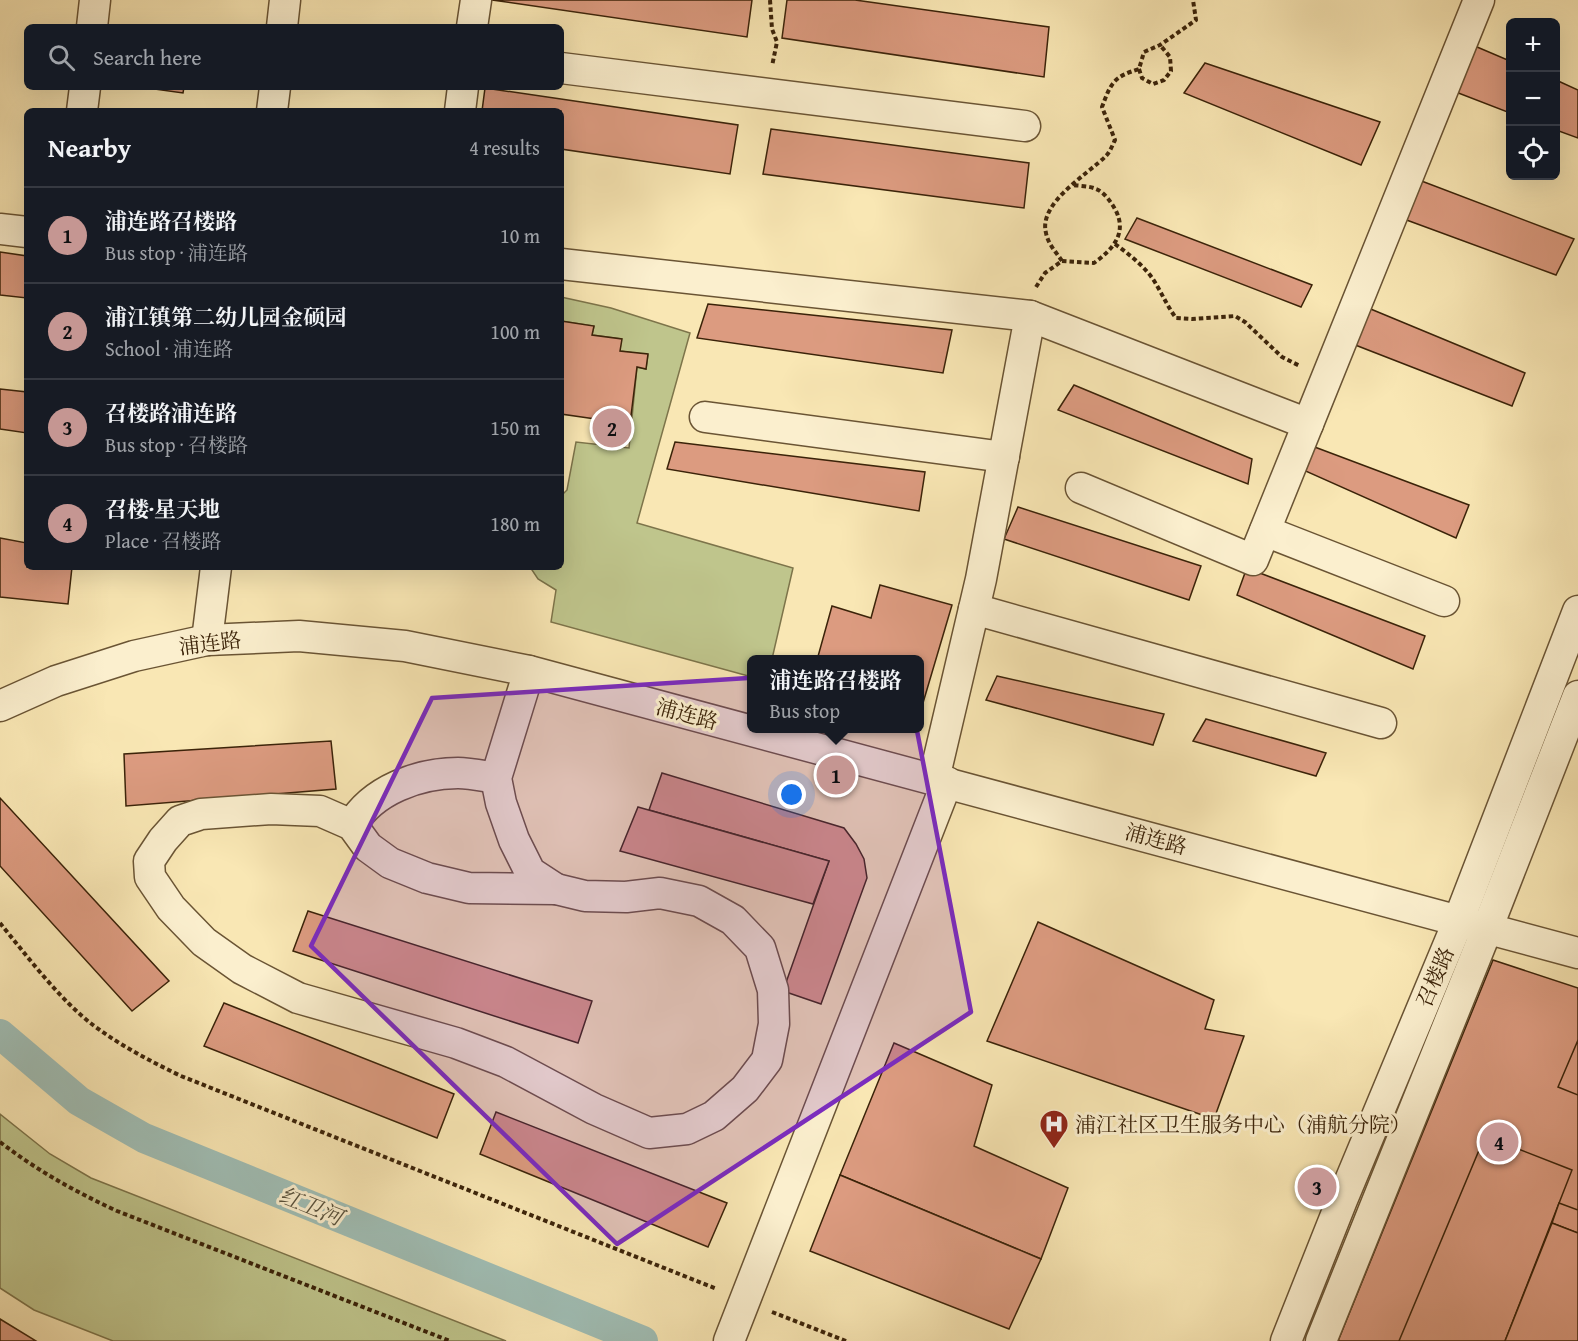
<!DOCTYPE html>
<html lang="en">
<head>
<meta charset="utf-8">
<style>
  :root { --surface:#171b24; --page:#242831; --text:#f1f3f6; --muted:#9ea1a6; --line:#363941; --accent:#c59692 }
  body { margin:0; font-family:"Gentium Book Plus","Noto Serif SC",serif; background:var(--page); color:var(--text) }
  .controls { position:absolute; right:18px; top:18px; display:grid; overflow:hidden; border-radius:9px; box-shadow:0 6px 24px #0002 }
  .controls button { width:54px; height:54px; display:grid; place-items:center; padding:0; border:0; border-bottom:2px solid var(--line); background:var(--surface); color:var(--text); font:30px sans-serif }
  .you { position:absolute; left:792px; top:795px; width:21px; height:21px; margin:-15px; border:4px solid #fff; border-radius:50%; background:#1a73e8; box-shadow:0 0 0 9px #1a73e833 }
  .badge { display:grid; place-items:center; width:39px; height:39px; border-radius:50%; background:var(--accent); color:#111; font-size:20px; font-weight:700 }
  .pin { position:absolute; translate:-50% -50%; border:3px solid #fff; box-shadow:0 2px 6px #0006 }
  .popup { position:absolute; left:747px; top:655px; width:177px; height:78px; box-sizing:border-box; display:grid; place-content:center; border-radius:9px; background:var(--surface); filter:drop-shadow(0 2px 4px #0005); font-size:20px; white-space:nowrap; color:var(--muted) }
  .popup b { font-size:22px; color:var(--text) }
  .popup::after { content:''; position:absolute; left:50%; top:100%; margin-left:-12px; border:12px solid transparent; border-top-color:var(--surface) }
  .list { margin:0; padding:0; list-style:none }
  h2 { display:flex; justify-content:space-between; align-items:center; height:78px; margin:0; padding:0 24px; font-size:26px }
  h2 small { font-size:20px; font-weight:400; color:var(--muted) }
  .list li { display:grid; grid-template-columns:39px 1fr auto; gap:18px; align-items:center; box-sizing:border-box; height:96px; padding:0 24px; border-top:2px solid var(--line) }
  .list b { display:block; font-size:22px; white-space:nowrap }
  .list p { margin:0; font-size:20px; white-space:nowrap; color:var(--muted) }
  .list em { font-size:20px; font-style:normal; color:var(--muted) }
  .icon { flex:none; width:33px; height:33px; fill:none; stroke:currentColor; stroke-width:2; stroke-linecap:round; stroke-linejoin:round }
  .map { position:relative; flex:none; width:1578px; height:1341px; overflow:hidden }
  .search { position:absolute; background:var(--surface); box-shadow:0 6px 24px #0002; left:24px; top:24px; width:540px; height:66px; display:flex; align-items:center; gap:15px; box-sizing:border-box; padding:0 21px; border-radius:9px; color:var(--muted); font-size:22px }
  .panel { position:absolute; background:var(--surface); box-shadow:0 6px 24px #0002; left:24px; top:108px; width:540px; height:462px; border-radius:9px }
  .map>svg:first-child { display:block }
  .green { fill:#bfc58c; stroke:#7d744a; stroke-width:1.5 }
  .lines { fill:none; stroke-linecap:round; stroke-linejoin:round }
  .canal { stroke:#a0beb5; stroke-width:30 }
  .building { fill:#dc9b80; stroke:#3b2309; stroke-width:1.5 }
  .minor-casing { stroke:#6a5434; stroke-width:33 }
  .path { stroke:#3b2309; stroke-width:4; stroke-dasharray:4.5 3; stroke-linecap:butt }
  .minor { stroke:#fbefce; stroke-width:30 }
  .marked { fill:#7b2cbf; fill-opacity:0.2; stroke:#7b2cbf; stroke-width:4.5; stroke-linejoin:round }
  .labels { text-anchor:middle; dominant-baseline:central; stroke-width:6; stroke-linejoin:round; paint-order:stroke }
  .street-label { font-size:21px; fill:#3b2309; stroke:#fbefce }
  .poi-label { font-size:21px; fill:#3b2309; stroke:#fbefce; text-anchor:start }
  .water-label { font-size:22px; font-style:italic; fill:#59523d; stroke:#fbefce }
</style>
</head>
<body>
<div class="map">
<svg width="1578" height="1341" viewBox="0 0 1578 1341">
  <rect width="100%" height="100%" fill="#f9e7b4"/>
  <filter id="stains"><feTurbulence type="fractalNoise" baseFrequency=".00333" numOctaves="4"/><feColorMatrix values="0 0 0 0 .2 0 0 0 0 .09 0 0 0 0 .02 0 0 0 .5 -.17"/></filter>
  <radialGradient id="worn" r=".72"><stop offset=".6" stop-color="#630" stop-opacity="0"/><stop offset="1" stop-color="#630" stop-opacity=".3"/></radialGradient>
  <!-- green -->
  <g class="green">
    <polygon points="561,297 611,308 690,333 637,523 793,568 772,659 752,660 752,677 551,622 556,590 538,579 530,567 561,567 561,496 567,490 576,442 629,448 637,367 646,369 648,355 620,351 621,339 592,335 594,326 561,321"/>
    <polygon points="0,1114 50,1154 91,1178 506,1341 113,1341 34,1310 0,1288"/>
  </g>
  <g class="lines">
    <!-- canal -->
    <polyline class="canal" points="0,1034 79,1101 144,1138 643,1341"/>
  </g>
  <!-- building -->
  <g class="building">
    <polygon points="492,0 752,0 747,37"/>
    <polygon points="787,0 855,0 1049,27 1044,77 782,38"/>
    <polygon points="1463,41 1510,61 1510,113 1448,89"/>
    <polygon points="1205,63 1380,122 1361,165 1184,93"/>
    <polygon points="1556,80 1578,90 1578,138 1556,130"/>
    <polygon points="140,87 184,87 183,93"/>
    <polygon points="485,88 738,125 730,174 561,149 561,111 482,111"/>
    <polygon points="771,129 1029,163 1024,208 763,174"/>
    <polygon points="1411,177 1574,239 1556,275 1393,215"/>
    <polygon points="1137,218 1312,285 1301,307 1125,239"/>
    <polygon points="0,252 27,256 27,298 0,295"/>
    <polygon points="708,304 952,330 943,373 697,338"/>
    <polygon points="1361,305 1525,373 1512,406 1345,341"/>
    <polygon points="561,321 594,326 592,335 622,339 620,351 648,354 646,369 637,367 630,424 561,414"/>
    <polygon points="1074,385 1252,459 1248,484 1058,410"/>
    <polygon points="0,389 27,392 27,433 0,429"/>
    <polygon points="675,442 925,472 919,511 667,469"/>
    <polygon points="1304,443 1469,505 1456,538 1292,465"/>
    <polygon points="1018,507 1201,566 1189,600 1004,539"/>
    <polygon points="0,538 27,543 27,567 72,567 68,604 0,597"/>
    <polygon points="1244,567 1425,636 1413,669 1237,595 1246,570"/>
    <polygon points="880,585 952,605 920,713 920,660 817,660 832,606 871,618"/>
    <polygon points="997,676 1164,714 1153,745 986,700"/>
    <polygon points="1206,719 1326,753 1316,776 1193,741"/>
    <polygon points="331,741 336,789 126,806 124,754"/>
    <polygon points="662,773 844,828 856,844 864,859 867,878 821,1004 783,991 829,861 649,810"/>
    <polygon points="0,798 169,981 132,1011 0,866"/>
    <polygon points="638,807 829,861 813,904 620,851"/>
    <polygon points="308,911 592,1001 578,1043 293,951"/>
    <polygon points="1038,922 1214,1000 1205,1029 1244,1036 1214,1119 987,1041"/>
    <polygon points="1493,960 1578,988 1578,1341 1338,1341"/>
    <polygon points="224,1003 454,1094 437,1138 204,1046"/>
    <polygon points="1578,1040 1578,1095 1558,1087"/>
    <polygon points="894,1043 992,1085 974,1146 1068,1188 1041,1259 840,1175"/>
    <polygon points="496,1112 727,1203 708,1247 480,1154"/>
    <polygon points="1485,1136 1572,1170 1505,1341 1399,1341"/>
    <polygon points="840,1175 1041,1259 1009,1329 810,1251"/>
    <polygon points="1559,1203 1578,1210 1578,1233 1552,1223"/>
    <polygon points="1552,1223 1578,1233 1578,1341 1505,1341"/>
    <polygon points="0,1319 36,1341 0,1341"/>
  </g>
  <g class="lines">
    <!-- minor casing -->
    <g class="minor-casing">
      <g id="minor">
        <polyline points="92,27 95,0"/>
        <polyline points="282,27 285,0"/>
        <polyline points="472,27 476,0"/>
        <polyline points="561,68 1025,126"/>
        <polyline points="82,111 85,87"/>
        <polyline points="272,111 275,87"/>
        <polyline points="460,111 463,87"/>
        <polyline points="0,229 27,232"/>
        <polyline points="561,264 1030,316 981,579 934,779"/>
        <polyline points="1030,316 1308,424 1479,0"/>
        <polyline points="705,417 1004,457"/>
        <polyline points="1081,488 1253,560 1308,424"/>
        <polyline points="1265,531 1444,601"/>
        <polyline points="974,609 1381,723"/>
        <polyline points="207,640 216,567"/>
        <polyline points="529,671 496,778 501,803 514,840 530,872 556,889"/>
        <polyline points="0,706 56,681 134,656 207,640 299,636 405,646 529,671 1578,953"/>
        <polygon points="271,809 320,811 352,825 368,847 390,863 427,878 469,888 556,889 585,896 626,897 660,893 699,901 733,920 760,948 773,990 774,1024 767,1060 745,1089 714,1116 687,1129 649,1133 594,1109 506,1062 456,1043 298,998 242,969 204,942 171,908 150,877 149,861 163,840 180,821 201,814"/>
        <path d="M 352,825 C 372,790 419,773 458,773 C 470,773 483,776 496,778"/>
        <polyline points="729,1341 947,782"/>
        <polyline points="1286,1341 1342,1200 1458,922 1578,611"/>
        <polyline points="1321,1341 1487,929 1578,696"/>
      </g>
    </g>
    <!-- path -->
    <g class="path">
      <polyline points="770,0 772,29 777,42 772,66"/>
      <polyline points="1139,69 1142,78 1153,84 1164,80 1171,71 1170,57 1160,45"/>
      <path d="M 1115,244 C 1130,255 1147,268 1156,284 C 1163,296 1168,307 1176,318 L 1192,319 L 1235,316 L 1245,322 L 1282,357 L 1300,366"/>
      <path d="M 1062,261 L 1094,263 C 1113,249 1128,233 1115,209 C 1111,202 1104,192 1096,189 C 1090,186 1080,186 1073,185"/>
      <path d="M 1036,287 L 1045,273 L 1062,261 C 1056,252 1048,244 1046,233 C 1038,203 1088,174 1106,156 C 1110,152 1112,146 1115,140 L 1102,107 C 1111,83 1113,77 1139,69 L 1144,52 L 1160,45 L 1196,20 L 1193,0"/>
      <path d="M 0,923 C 26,955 61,1001 93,1025 C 121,1046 150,1061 181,1076 L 717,1289"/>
      <path d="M 0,1142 C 38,1171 74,1191 117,1211 L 450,1341"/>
      <polyline points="772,1312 846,1341"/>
    </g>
    <!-- minor -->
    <use href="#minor" class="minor"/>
  </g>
  <!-- marked area -->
  <path class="marked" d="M 905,668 L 971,1012 L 617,1244 L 311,946 L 432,698 Z"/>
  <!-- icons -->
  <defs>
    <g id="hospital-pin" transform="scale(1.5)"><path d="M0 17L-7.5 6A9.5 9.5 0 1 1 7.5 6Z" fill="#8f2418" stroke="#fbefce"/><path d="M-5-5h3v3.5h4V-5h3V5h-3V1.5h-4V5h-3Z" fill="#fff"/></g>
  </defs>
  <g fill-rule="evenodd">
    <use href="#hospital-pin" x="1054" y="1124"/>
  </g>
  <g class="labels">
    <!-- street labels -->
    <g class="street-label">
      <text transform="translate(210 643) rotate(-7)">浦连路</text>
      <text transform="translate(687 714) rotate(15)">浦连路</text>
      <text transform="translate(1156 839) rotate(15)">浦连路</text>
      <text transform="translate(1435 977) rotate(-67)">召楼路</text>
    </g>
    <!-- poi labels -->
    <g class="poi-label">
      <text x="1075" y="1124">浦江社区卫生服务中心（浦航分院）</text>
    </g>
    <!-- water labels -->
    <g class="water-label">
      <text transform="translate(311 1206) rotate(22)">红卫河</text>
    </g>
  </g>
  <rect width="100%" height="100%" filter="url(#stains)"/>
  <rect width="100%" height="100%" fill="url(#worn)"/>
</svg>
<div class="controls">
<button>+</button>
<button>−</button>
<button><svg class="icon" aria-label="locate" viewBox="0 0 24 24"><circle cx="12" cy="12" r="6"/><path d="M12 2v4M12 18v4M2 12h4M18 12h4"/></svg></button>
</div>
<div class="you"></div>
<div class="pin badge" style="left:836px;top:775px">1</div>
<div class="popup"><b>浦连路召楼路</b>Bus stop</div>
<div class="pin badge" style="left:612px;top:428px">2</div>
<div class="pin badge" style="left:1317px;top:1187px">3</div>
<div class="pin badge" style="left:1499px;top:1142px">4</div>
<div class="search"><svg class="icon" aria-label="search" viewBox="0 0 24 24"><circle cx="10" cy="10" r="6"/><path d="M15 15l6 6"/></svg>Search here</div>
<section class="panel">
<h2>Nearby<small>4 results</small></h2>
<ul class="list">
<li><span class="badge">1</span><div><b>浦连路召楼路</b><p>Bus stop · 浦连路</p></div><em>10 m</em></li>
<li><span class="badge">2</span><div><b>浦江镇第二幼儿园金硕园</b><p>School · 浦连路</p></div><em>100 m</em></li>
<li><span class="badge">3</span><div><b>召楼路浦连路</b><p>Bus stop · 召楼路</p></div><em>150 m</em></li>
<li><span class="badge">4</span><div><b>召楼·星天地</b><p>Place · 召楼路</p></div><em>180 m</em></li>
</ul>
</section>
</div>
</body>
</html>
